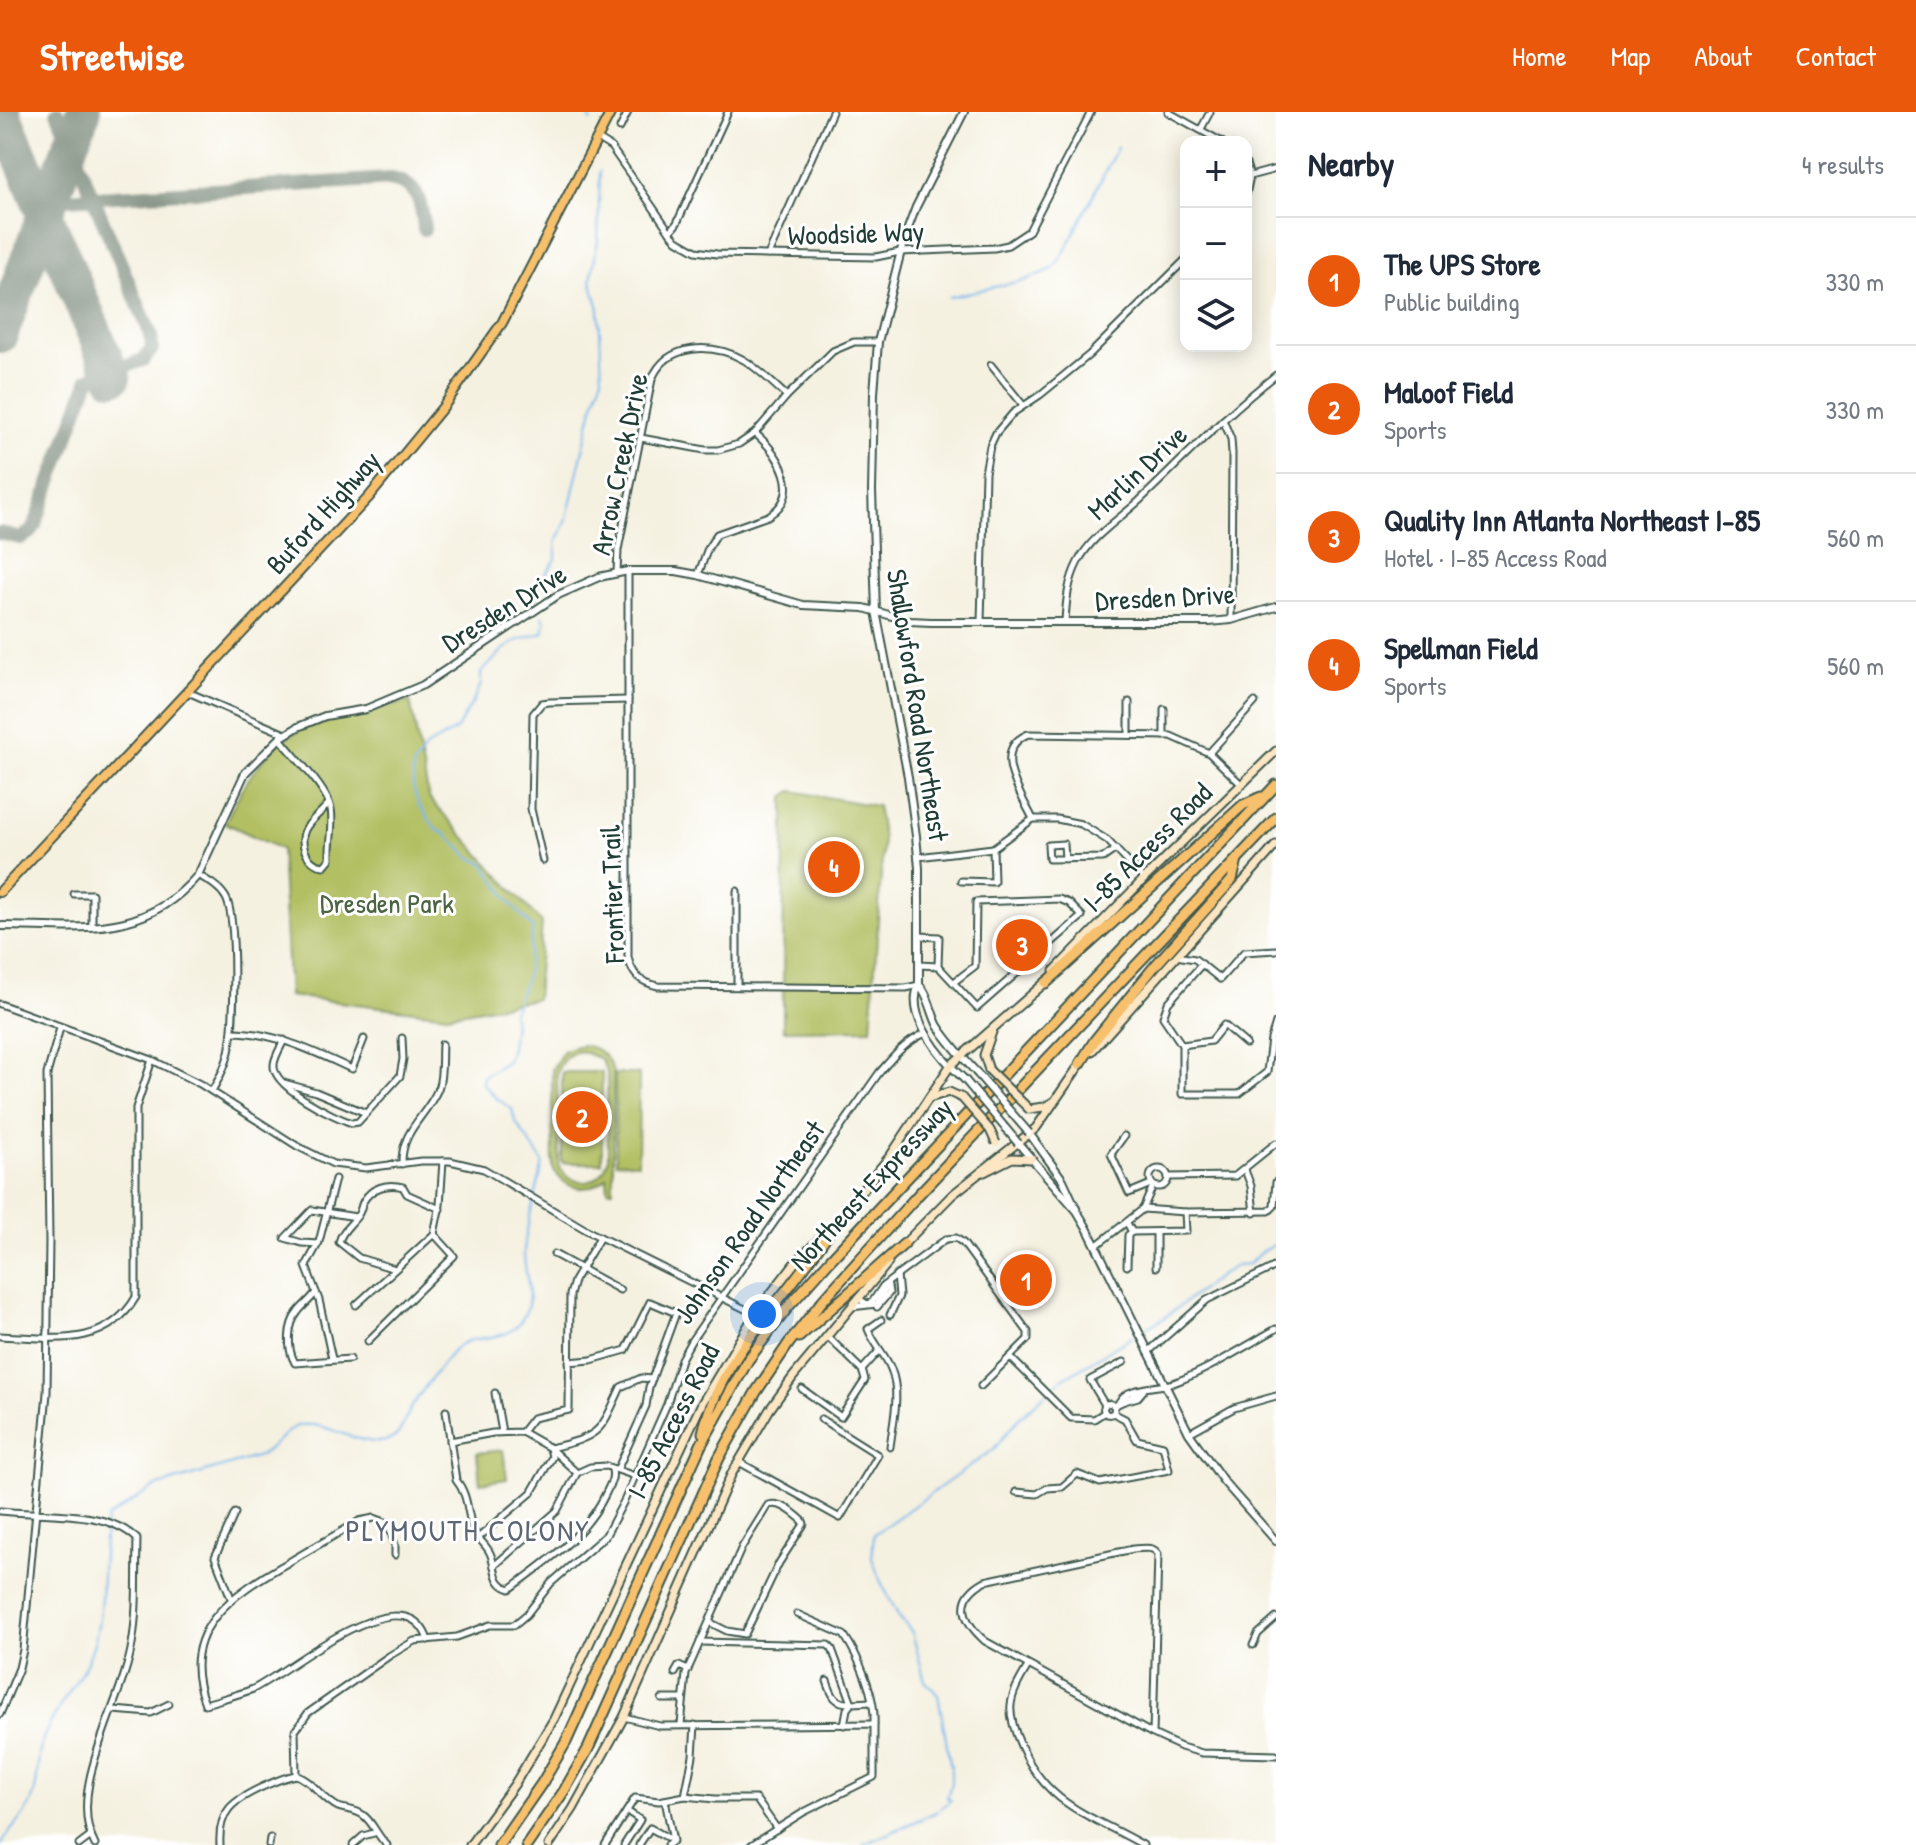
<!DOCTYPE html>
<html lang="en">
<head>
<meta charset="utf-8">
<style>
  :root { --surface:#fff; --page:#f6f6f7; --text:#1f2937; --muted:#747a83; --line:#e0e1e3; --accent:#ea580c }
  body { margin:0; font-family:"Patrick Hand",sans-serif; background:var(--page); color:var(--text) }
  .controls { position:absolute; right:24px; top:24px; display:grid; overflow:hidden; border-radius:16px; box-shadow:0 4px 20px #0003 }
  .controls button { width:72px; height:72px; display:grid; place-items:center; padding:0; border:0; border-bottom:2px solid var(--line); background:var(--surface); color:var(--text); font:40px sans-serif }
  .you { position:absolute; left:762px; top:1202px; width:28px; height:28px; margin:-20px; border:6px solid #fff; border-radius:50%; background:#1a73e8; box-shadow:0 0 0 12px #1a73e833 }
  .badge { display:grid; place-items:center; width:52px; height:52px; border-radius:50%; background:var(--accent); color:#fff; font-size:26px; font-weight:700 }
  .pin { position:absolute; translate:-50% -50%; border:4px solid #fff; box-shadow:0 2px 8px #0006 }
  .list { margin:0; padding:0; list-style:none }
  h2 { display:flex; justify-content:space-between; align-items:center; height:104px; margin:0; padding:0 32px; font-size:34px }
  h2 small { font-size:26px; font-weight:400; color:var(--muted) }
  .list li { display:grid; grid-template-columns:52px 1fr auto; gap:24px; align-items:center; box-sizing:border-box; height:128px; padding:0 32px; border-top:2px solid var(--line) }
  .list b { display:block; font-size:30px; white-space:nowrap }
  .list p { margin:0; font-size:26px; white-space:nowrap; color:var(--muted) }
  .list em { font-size:26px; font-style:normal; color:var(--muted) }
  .icon { flex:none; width:44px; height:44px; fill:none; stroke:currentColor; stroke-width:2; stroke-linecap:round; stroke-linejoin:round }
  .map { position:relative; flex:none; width:1276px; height:1733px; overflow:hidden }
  header { display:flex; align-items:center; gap:48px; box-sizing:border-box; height:112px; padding:0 40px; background:var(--accent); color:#fff }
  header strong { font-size:38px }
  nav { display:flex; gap:44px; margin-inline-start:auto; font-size:28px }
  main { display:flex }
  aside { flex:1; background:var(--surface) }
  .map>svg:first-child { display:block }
  .green { fill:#b2c063; stroke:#687e4c; stroke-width:2; fill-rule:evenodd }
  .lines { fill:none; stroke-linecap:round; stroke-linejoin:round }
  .stream { stroke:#78b6eb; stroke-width:2 }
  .taxiway { stroke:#8a978a; stroke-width:14 }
  .runway { stroke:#8a978a; stroke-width:36 }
  .minor-casing { stroke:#3f584e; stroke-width:9 }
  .tertiary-casing { stroke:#3f584e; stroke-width:10 }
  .secondary-casing { stroke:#3f584e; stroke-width:11 }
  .primary-casing { stroke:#3f584e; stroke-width:12 }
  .motorway-casing { stroke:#3f584e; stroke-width:13 }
  .minor { stroke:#fff; stroke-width:5 }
  .tertiary { stroke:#fff; stroke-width:6 }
  .secondary { stroke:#fce6c4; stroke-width:7 }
  .primary { stroke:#f7c06c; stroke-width:8 }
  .motorway { stroke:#f7c06c; stroke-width:9 }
  .tertiary-bridge-casing { stroke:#3f584e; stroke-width:10; stroke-linecap:butt }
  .secondary-bridge-casing { stroke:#3f584e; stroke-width:11; stroke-linecap:butt }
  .tertiary-bridge { stroke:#fff; stroke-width:6 }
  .secondary-bridge { stroke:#fce6c4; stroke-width:7 }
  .labels { text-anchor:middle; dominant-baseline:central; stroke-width:6; stroke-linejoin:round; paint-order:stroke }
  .street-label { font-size:28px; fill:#1f3d34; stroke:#fff }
  .park-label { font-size:28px; fill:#4b6442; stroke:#fff }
  .neighbourhood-label { font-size:30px; letter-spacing:2px; fill:#5d6675; stroke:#fff }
</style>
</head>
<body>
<header>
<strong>Streetwise</strong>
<nav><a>Home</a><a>Map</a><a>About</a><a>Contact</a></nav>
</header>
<main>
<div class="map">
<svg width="1276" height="1733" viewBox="0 0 1276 1733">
  <rect width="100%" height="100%" fill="#fff"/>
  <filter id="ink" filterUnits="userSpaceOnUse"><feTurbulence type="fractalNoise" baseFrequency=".0125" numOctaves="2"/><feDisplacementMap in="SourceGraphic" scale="16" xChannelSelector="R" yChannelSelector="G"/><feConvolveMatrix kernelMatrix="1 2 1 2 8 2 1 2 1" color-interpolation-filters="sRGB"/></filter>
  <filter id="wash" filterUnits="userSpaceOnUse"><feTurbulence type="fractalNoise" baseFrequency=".006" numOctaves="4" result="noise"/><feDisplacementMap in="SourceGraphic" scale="32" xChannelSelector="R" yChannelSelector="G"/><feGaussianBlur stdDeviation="1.8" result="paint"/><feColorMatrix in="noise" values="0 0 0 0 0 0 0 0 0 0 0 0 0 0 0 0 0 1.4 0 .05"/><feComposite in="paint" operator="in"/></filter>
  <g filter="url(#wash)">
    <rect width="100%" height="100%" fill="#f5f1e1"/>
    <!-- green -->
    <g class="green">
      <path d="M 410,589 L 429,686 L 542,811 L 536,887 L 448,903 L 289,884 L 281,737 L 225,711 C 246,665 272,623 325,608 C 353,600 382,597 410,589 Z"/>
      <polygon points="792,679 877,694 883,727 882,747 871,917 783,918 784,685"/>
      <path d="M 581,933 C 598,935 609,944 613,961 L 613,1078 L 608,1078 L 607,1065 C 589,1082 565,1079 553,1056 L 552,957 L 564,938 ZM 581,939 L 601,947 L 607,960 L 608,1048 C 601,1075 573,1077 559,1055 L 557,961 C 561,948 568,941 581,939 Z"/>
      <rect x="562" y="960" width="40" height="91"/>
      <polygon points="615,962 639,962 638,1051 616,1050"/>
      <polygon points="503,1338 507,1367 480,1371 477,1341"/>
    </g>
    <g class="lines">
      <!-- stream -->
      <g class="stream">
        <polyline points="588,0 591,9"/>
        <polyline points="949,185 1026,168 1053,157 1064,141 1118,34"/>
        <polyline points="534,490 537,475 556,447 556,431 566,410 593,295 602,267 599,197 591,168 598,128 600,59"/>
        <polyline points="1146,1216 1164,1206 1221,1163 1237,1153 1249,1152 1261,1140 1276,1132"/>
        <path d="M 2,1733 C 7,1719 20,1710 27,1698 C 42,1674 34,1651 43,1627 C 54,1596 80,1571 91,1540 C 107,1496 98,1451 107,1406 L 155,1375 L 259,1344 C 274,1337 284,1318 297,1314 C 324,1306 359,1336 386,1329 C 390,1328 394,1326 397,1323 C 403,1316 406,1304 411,1296 C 424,1276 438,1255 455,1237 C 476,1216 511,1238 526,1199 C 534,1180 523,1159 524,1139 C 526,1110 538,1079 543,1050 L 515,1009 L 512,997 L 496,986 L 482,971 L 483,964 L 507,949 C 511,939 516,912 512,902 L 526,866 L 533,816 L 512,793 L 484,752 L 469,744 L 447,723 L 436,717 L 419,693 L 413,675 L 413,655 L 426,635 L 457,617 L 476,584 L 481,572 L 481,561 L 503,538 L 518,528 L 543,521 L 545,510 L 543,504"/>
        <polyline points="863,1733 936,1700 951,1688 947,1686 951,1671 951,1656 938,1583 925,1569 912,1520 899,1505 880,1468 872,1446 874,1422 993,1338 1018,1307 1062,1267 1132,1225"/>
      </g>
      <!-- taxiway -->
      <g class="taxiway">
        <path d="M 50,88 L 391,67 C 419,72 422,92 424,117"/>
        <polyline points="0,186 12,190"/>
        <polyline points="0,421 20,426 31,420 35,413 89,267 143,248 152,237 151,223 57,0"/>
      </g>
      <!-- runway -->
      <g class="runway">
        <polyline points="2,0 113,265"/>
        <polyline points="0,223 83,0"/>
      </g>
    </g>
  </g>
  <g filter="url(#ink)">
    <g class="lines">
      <!-- minor casing -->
      <g class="minor-casing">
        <g id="minor">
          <polyline points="1168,0 1222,30"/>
          <polyline points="620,16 628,0"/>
          <polyline points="1201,17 1210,0"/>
          <polyline points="598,27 611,35 670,120 677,128 696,139 717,142 876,145 900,140 994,136 1008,133 1029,119 1091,0"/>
          <polyline points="1246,52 1250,64 1246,83"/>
          <polyline points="1250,64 1276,57"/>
          <polyline points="670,120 677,111 728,0"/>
          <polyline points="768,143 832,0"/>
          <polyline points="991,253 1023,293"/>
          <polyline points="1223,308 1231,327 1232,341 1231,508"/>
          <polyline points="641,326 705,338 718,338 739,332 755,321 787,284 833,239 854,230 878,230"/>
          <path d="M 628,459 L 628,845 C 632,863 640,870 658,874 L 906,876 L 919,873"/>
          <path d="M 617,461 L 618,438 L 652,267 C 667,230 713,231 744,248 C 759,257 773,272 787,284"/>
          <path d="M 698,463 L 708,436 L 717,422 L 768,404 C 805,382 779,342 755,321"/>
          <polyline points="981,510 985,361 990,334 996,321 1013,301 1040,283 1089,243 1186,147"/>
          <path d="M 1065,510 C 1066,490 1068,469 1078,450 C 1091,425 1118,408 1139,389 C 1184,346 1227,301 1276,263"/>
          <polyline points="188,580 285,622"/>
          <polyline points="1129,590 1129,623"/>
          <polyline points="1164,597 1164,624"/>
          <path d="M 280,626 C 294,645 327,676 331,697 C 334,713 329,730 330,747 L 324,754 C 314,753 309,748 305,739 C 296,714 317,707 329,691"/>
          <polyline points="1209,641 1255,590"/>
          <path d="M 1033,707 C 1021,682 990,638 1028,622 L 1171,624 L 1209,641 L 1241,672"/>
          <polyline points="918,745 993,736 1033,707 1057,707 1081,712 1107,728 1144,767"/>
          <polyline points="1065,747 1064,732 1048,733 1049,747 1103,746 1116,737"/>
          <polyline points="543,749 531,697 533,602 542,591 549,590 628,588"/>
          <path d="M 198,763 C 208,769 220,775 226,786 C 237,806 235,915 229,940 C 226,954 219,967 212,979"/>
          <polyline points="961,769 994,770 993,736"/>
          <polyline points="737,779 737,873"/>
          <polyline points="74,782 92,782 92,814"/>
          <polyline points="1176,844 1195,847 1220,867 1244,840 1276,838"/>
          <polyline points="1202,852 1168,891 1163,905 1182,933 1182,982 1239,982 1267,960 1271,927 1276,911"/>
          <polyline points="919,853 938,854 939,825 919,824"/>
          <polyline points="938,854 977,896 1082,804 1069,791 1059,787 976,790 975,854 954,870"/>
          <polyline points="0,892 152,948 200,972 297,1034 333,1052 366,1056 421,1049 450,1049 484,1057 588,1119 755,1202"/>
          <path d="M 232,920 C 275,920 314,940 352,957 L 364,927"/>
          <path d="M 284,928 C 281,935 275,944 274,952 C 271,975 334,1005 352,1011 L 358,1010 L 400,964 L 403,947 L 402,926"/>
          <polyline points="1182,933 1211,929 1224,913 1246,932"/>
          <polyline points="284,971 316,980 366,1001"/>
          <polyline points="1124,1024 1111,1042 1129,1081 1151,1072"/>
          <path d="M 402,1052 C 401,1018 426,1005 438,977 C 443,964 441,946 442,932"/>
          <circle cx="1159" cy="1066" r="9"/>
          <polyline points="1245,1058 1251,1074 1254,1101"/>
          <polyline points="1168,1065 1235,1064 1276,1031"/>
          <polyline points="1143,1097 1185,1100 1269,1099 1274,1094 1276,1070"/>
          <polyline points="1127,1111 1132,1120 1186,1119 1185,1100"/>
          <polyline points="318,1132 302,1131 285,1126 312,1098 356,1105"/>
          <polyline points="1097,1133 1143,1097 1153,1074"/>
          <polyline points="554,1142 620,1178"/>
          <polyline points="1127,1154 1128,1123 1132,1120"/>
          <polyline points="1156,1155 1156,1120"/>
          <path d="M 395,1157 L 359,1146 L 339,1130 C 342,1118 351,1113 358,1103 C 361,1099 361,1094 363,1090 C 371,1075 388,1071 403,1075 L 407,1082 L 440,1097"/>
          <path d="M 316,1180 C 311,1188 303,1193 298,1200 C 287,1213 287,1237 295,1251 L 350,1247"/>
          <polyline points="858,1186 867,1192 872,1190 883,1174 946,1127 956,1126 963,1131 1028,1220 1028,1227 981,1274"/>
          <polyline points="356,1193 434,1122 440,1093 443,1049"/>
          <polyline points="851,1195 877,1192 887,1173"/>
          <polyline points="877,1195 889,1181 888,1174"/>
          <polyline points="890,1203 899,1184 897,1163"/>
          <path d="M 881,1208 L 868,1217 C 874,1232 885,1242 891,1257 C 901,1281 893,1310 890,1335"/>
          <path d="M 0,1224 C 52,1226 106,1237 136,1185 L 136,996 L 152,948"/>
          <polyline points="368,1229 454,1144 434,1122"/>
          <polyline points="1148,1240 1207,1188 1276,1154"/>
          <polyline points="1010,1245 1071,1306 1094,1307 1105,1300"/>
          <polyline points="332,1247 319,1188 306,1154 319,1130 335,1067"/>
          <polyline points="862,1258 880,1238"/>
          <polyline points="802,1277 841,1305 865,1268 862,1258 827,1224"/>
          <polyline points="495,1281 502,1320"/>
          <path d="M 1119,1290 C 1128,1273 1158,1277 1176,1270 C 1210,1257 1244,1235 1276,1217"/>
          <polyline points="1121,1290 1138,1285 1143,1279"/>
          <circle cx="1109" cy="1297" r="5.5"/>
          <polyline points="1105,1293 1090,1268 1124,1250"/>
          <polyline points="1114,1294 1143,1279"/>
          <path d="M 446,1299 L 456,1368 C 468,1382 467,1399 472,1415 C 476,1426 486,1432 490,1441 C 497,1456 492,1471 510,1477 C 547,1449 586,1424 606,1381 C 610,1372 614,1367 612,1358 L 618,1356 L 646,1294 L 649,1275 L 676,1201 L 650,1190 L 626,1238 L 591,1248 L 569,1250"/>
          <path d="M 522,1320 L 550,1336 C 601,1324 600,1321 621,1275 L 641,1266 L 652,1267"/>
          <polyline points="1189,1321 1234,1296 1276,1284"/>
          <polyline points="450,1329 493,1321 522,1320 533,1306 569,1298 570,1183 574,1169 600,1125"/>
          <polyline points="739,1350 840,1406 878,1343 821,1307"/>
          <polyline points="1016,1380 1037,1382 1047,1376 1062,1375 1077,1362 1100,1371 1169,1358 1163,1334 1137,1328 1125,1307 1113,1301"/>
          <path d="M 0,1399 C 43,1404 105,1396 137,1427 C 136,1462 138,1498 132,1532 C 123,1590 65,1678 95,1733"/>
          <polyline points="478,1426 531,1381 552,1345 550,1336 577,1361"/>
          <path d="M 395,1443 L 395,1433 L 388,1411 L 374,1406 L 359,1409 C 336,1423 312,1436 289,1450 C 234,1481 175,1518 205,1592 C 221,1587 238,1583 253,1577 C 287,1561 405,1458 428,1528"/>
          <polyline points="494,1454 557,1399 577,1361 590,1355 606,1354 635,1364"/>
          <polyline points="231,1486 215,1445 235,1401"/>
          <path d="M 797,1502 L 844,1523 C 859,1545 876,1585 874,1612"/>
          <polyline points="700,1530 828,1533 832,1537 852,1591 871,1590"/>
          <polyline points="1253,1533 1258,1522 1276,1506"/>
          <path d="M 1028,1554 C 1008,1587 1005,1598 1021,1634 C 1047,1694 1091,1703 1143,1733"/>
          <polyline points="675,1561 679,1554 688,1558"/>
          <path d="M 827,1569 C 832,1584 835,1592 852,1591"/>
          <polyline points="662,1587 682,1587"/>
          <polyline points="113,1598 151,1601 169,1592"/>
          <polyline points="0,1602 19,1556 23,1538 47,1281 49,1129 47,962 60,916"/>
          <polyline points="624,1605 660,1614 874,1612 874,1665 804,1700 751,1733"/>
          <path d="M 681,1613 L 686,1562 L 742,1435 L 768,1393 C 781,1389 794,1401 803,1409 L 804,1412 L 779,1451 L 745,1522 L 727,1519 L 709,1510"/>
          <polyline points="844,1613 847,1597 851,1592"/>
          <path d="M 1153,1622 L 1158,1442 C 1153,1433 1142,1437 1133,1437 L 985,1469 C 954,1486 962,1509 985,1529 L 1153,1622 L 1181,1635 L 1202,1641 L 1276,1643"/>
          <path d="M 296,1663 L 295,1619 L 308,1601 L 389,1544 L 414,1529 L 457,1525 L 490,1513 L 514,1513 L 527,1502 L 551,1471 L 606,1423 L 625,1387 L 667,1292 L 681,1247 L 691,1229 L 879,961 C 893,945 906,929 926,921"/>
          <path d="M 296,1663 C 313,1669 322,1687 338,1695 C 346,1698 355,1697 363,1703 C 373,1710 377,1724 387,1733"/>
          <polyline points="685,1684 715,1687 756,1687 777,1717"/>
          <polyline points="665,1688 673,1729 667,1733"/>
          <polyline points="79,1733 91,1724"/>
          <path d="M 220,1733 C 218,1699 233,1689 260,1676 C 272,1671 283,1665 296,1663"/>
          <polyline points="269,1733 270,1726"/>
          <polyline points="353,1733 363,1724 374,1721"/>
          <polyline points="605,1733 635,1686 659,1689 685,1684 693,1644 695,1613"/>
          <polyline points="624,1733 640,1708 627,1699"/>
          <polyline points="639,1733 650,1716 672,1728"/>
        </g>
      </g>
      <!-- tertiary casing -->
      <g class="tertiary-casing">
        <g id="tertiary">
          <path d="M 964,0 L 916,95 L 904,127 L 878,230 L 874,281 L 872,379 L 876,499 L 908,665 L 916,724 L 919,756 L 919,873 C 904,905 943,948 965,968"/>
          <path d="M 0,814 C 78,814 142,829 198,763 L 245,661 L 280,626 L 298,615 L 325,604 L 366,597 L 423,573 L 558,483 L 599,465 L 628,459 L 676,459 L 698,463 L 803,493 L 864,496 L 910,509 L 931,510 L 1209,510 L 1231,508 L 1276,495"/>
          <path d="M 919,873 C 929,882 931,901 938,914 C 949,931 963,946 976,960"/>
          <polyline points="1029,1021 1063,1068 1076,1096"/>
          <polyline points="1018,1031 1077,1099 1087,1116 1189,1321 1224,1370 1276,1429"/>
        </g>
      </g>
      <!-- secondary casing -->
      <g class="secondary-casing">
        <g id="secondary">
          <polyline points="1054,859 1144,767 1276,639"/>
          <polyline points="1092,939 1276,733"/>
          <polyline points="989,958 984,943 993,917"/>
          <polyline points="929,986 949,980 962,986"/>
          <polyline points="1029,997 1044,995 1053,990"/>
          <polyline points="984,1060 1012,1046 1031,1047"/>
          <polyline points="901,1135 952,1083 1036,1016 1081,951"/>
          <polyline points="470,1733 514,1673 554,1607 702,1291 755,1202 794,1152 832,1115 891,1043 950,954 1047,869"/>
          <polyline points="549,1733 573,1697 624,1605 731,1363 770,1297 793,1265 888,1151"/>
        </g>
      </g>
      <!-- primary casing -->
      <g class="primary-casing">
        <polyline id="primary" points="0,780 369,385 443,295 502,211 611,0"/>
      </g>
      <!-- motorway casing -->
      <g class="motorway-casing">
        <g id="motorway">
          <polyline points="1046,871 1243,693 1261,685"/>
          <polyline points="1080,952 1095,928 1154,855 1232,768 1237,747"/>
          <polyline points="799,1225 904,1132"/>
          <path d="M 703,1321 C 721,1240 791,1183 832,1115"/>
          <polyline points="499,1733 542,1671 566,1630 701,1333 748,1248 788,1195 831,1147 1276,673"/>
          <polyline points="527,1733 564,1679 588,1637 719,1346 756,1280 789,1231 823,1188 916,1085 1276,706"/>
        </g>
      </g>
      <!-- minor -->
      <use href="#minor" class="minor"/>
      <!-- tertiary -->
      <use href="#tertiary" class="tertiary"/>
      <!-- secondary -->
      <use href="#secondary" class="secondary"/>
      <!-- primary -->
      <use href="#primary" class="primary"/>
      <!-- motorway -->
      <use href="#motorway" class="motorway"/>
      <!-- tertiary-bridge casing -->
      <g class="tertiary-bridge-casing">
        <g id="tertiary-bridge">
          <polyline points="976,960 1029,1021"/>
          <polyline points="965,968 1018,1031"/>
        </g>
      </g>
      <!-- secondary-bridge casing -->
      <g class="secondary-bridge-casing">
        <g id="secondary-bridge">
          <polyline points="989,958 1029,997"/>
          <polyline points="962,986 990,1018 996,1031"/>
        </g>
      </g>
      <!-- tertiary-bridge -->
      <use href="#tertiary-bridge" class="tertiary-bridge"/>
      <!-- secondary-bridge -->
      <use href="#secondary-bridge" class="secondary-bridge"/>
    </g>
  </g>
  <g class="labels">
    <!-- street labels -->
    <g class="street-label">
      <text transform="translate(856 121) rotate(-2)">Woodside Way</text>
      <text transform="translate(619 352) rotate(-78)">Arrow Creek Drive</text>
      <text transform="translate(1137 360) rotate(-43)">Marlin Drive</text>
      <text transform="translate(323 400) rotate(-48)">Buford Highway</text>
      <text transform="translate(1165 485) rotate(-3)">Dresden Drive</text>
      <text transform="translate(504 496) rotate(-32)">Dresden Drive</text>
      <text transform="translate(918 593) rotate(81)">Shallowford Road Northeast</text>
      <text transform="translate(1147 735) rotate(-45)">I-85 Access Road</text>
      <text transform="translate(612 782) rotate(-92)">Frontier Trail</text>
      <text transform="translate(871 1072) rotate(-47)">Northeast Expressway</text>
      <text transform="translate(749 1110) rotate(-55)">Johnson Road Northeast</text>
      <text transform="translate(673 1309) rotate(-63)">I-85 Access Road</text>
    </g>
    <!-- park labels -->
    <g class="park-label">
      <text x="387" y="791">Dresden Park</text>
    </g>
    <!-- neighbourhood labels -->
    <g class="neighbourhood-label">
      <text x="468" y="1418">PLYMOUTH COLONY</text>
    </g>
  </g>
</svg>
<div class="controls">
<button>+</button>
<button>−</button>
<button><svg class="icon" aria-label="layers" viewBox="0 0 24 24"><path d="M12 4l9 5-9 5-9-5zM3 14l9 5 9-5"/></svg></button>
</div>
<div class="you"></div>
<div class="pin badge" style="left:1026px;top:1168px">1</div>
<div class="pin badge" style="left:582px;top:1005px">2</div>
<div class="pin badge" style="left:1022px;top:833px">3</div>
<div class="pin badge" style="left:834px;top:755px">4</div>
</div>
<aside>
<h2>Nearby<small>4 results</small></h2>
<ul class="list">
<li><span class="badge">1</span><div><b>The UPS Store</b><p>Public building</p></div><em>330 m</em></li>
<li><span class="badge">2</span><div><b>Maloof Field</b><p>Sports</p></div><em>330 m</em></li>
<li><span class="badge">3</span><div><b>Quality Inn Atlanta Northeast I-85</b><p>Hotel · I-85 Access Road</p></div><em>560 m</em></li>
<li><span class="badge">4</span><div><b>Spellman Field</b><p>Sports</p></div><em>560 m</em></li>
</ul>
</aside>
</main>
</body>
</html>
